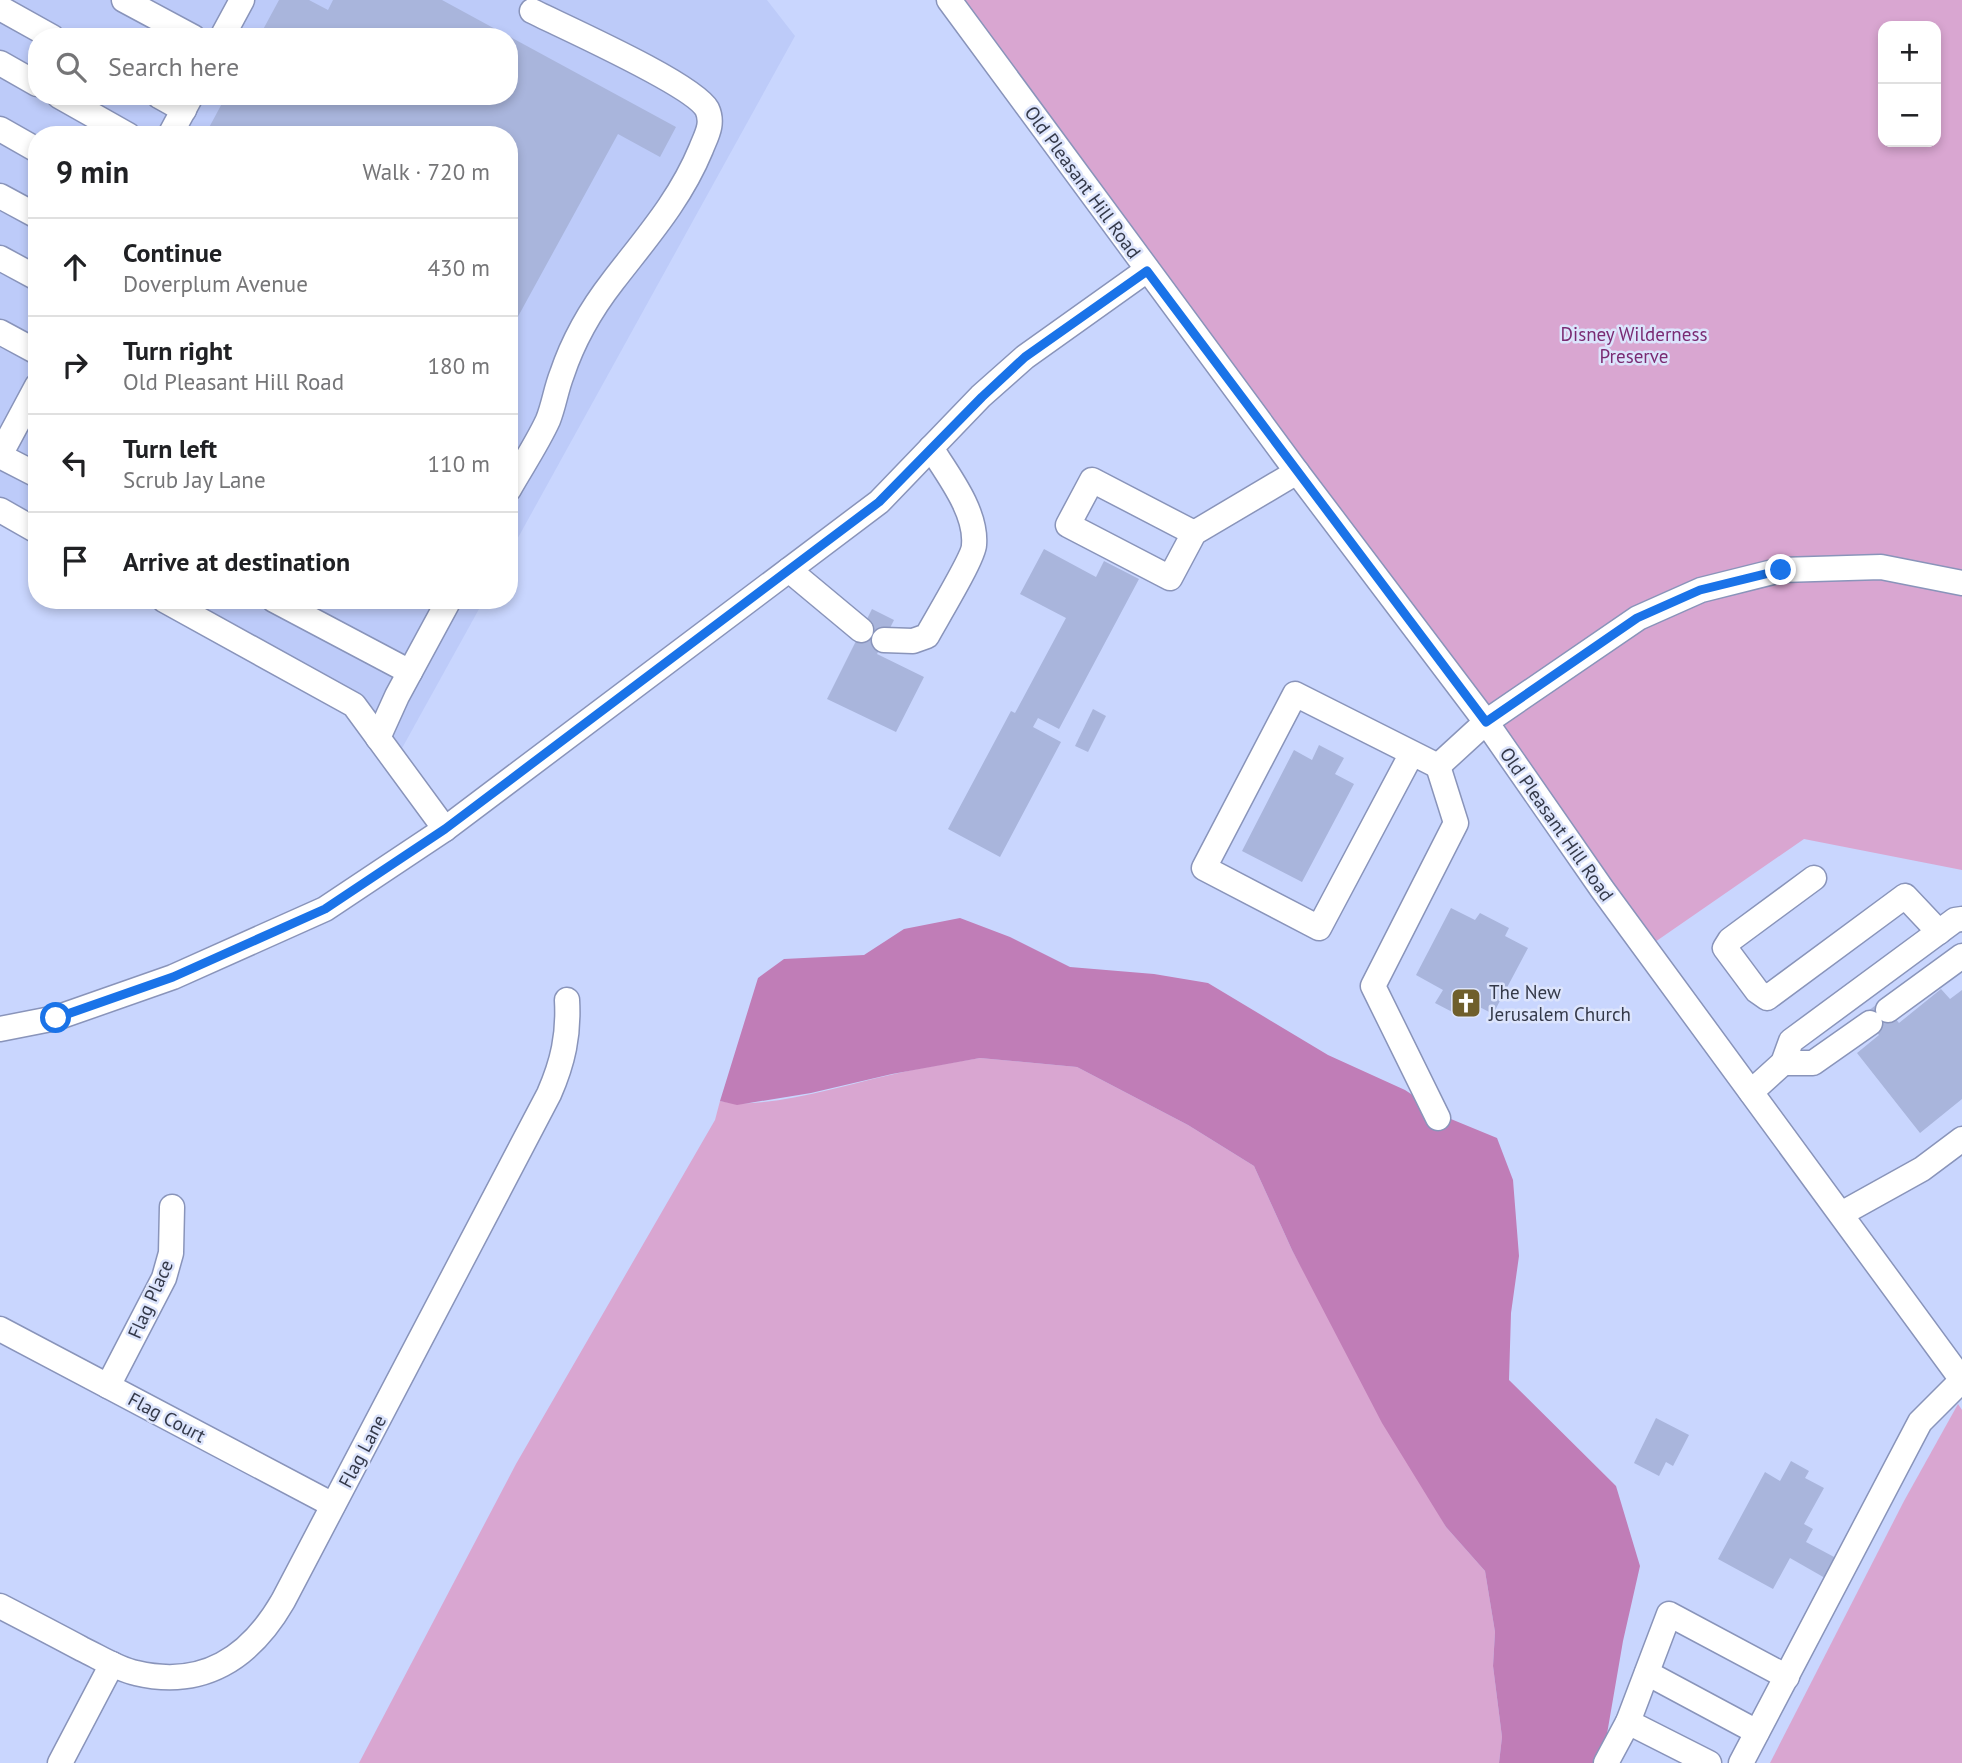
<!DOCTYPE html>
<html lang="en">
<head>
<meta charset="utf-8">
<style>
  :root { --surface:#fff; --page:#f2f2f2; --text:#202124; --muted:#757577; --line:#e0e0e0 }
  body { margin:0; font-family:"PT Sans",sans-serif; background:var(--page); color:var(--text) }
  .controls { position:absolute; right:21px; top:21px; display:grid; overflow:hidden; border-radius:14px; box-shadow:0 4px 10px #0003 }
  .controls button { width:63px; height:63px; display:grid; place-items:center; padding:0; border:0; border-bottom:2px solid var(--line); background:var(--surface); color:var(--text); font:35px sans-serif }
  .stop { position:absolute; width:21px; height:21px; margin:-16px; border:5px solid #1a73e8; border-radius:50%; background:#fff }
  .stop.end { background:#1a73e8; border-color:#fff; box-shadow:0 2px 7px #0008 }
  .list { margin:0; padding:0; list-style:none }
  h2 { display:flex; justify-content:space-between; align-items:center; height:91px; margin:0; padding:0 28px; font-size:30px }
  h2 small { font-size:23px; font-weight:400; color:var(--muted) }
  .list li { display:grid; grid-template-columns:46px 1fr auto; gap:21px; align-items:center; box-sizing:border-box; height:98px; padding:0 28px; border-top:2px solid var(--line) }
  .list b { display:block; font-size:26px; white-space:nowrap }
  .list p { margin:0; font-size:23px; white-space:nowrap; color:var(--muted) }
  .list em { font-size:23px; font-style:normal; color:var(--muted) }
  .icon { flex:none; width:38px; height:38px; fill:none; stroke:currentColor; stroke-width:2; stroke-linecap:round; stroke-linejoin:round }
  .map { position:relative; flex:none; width:1962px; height:1763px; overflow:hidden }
  .search { position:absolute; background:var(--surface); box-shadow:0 4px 10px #0003; left:28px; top:28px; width:490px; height:77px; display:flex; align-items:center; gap:18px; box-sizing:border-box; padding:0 24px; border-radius:28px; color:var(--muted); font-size:26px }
  .panel { position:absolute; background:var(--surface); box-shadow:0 4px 10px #0003; left:28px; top:126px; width:490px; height:483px; border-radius:28px }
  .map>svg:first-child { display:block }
  .built { fill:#bdcbf9; fill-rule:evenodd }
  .green { fill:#d9a6d1; fill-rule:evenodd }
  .forest { fill:#c07db7 }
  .building { fill:#a9b5dc }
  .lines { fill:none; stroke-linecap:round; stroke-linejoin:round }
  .minor-casing { stroke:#8994ba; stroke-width:27 }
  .minor { stroke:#fff; stroke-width:24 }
  .route { stroke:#1a73e8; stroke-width:9 }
  .labels { text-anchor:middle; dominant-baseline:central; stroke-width:5; stroke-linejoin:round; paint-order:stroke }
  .street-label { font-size:19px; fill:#343949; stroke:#dce4fc }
  .park-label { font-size:19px; fill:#7a2b73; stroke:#dce4fc }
  .poi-label { font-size:19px; fill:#343949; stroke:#dce4fc; text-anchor:start }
</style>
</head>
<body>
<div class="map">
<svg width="1962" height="1763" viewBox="0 0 1962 1763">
  <rect width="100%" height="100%" fill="#c9d6fe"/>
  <!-- built -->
  <g class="built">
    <path d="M 0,0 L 767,0 L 795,36 L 509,554 L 509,135 L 37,135 L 37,518 L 0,498 ZM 37,37 L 509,37 L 509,96 L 37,96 Z"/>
    <polygon points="186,600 484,600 401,750"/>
  </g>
  <!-- green -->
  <g class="green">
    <path d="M 963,0 L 1962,0 L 1962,870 L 1804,839 L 1655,942 ZM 1883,26 L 1936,26 L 1936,142 L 1883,142 Z"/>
    <path d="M 980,1058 L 1077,1067 L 1188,1125 L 1254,1166 L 1292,1250 L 1446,1527 L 1485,1571 L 1495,1632 L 1493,1666 L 1502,1737 L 1499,1763 L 359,1763 L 516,1464 L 715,1120 L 720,1101 C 763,1111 845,1085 890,1075 C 919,1068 950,1063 980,1058 Z"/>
    <polygon points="1958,1404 1962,1410 1962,1763 1770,1763 1904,1501"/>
  </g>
  <!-- forest -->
  <polygon class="forest" points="960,918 1010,937 1070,967 1154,974 1208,983 1328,1055 1405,1090 1446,1117 1497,1138 1513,1180 1519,1256 1511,1313 1509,1380 1616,1486 1640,1566 1623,1641 1602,1763 1499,1763 1502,1737 1493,1666 1495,1632 1485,1571 1446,1527 1382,1423 1292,1250 1254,1166 1188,1125 1077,1067 980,1058 892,1074 811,1093 737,1105 720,1101 758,978 784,959 864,955 904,929"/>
  <!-- building -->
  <g class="building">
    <polygon points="279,0 309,0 328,10 333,0 442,0 676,127 660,157 618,134 509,333 509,135 205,135 226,96 509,96 509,37 259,37"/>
    <polygon points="1044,549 1096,577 1104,561 1139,579 1059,729 1038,718 1033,727 1061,742 1000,857 948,829 1011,711 1015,713 1066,618 1020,594"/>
    <polygon points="872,609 894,620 877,654 924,677 896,732 827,699"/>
    <polygon points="1093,709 1106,716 1088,752 1075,746"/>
    <polygon points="1319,745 1344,758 1335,774 1354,784 1302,882 1242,851 1294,750 1312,760"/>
    <polygon points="1451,908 1475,920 1480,913 1509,928 1505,936 1528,948 1493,1014 1468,1001 1460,1016 1435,1003 1443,990 1416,975"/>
    <polygon points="1941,989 1950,999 1962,990 1962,1099 1920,1133 1857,1053 1879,1035 1863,1015 1881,1001 1899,1023"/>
    <polygon points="1656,1418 1689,1435 1673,1466 1666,1462 1659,1476 1634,1463"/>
    <polygon points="1791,1461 1809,1471 1805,1478 1824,1488 1804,1524 1813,1529 1806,1542 1836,1558 1825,1578 1790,1558 1773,1589 1718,1559 1765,1472 1780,1481"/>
  </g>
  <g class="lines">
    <!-- minor casing -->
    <g class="minor-casing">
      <g id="minor">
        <polyline points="124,0 193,37"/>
        <polyline points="949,0 1297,472 1486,722 1602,889 1962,1380"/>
        <polyline points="0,8 52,37"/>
        <polyline points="222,37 242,0"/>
        <polyline points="0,63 37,84"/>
        <polyline points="59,96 128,135"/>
        <polyline points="159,96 184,110"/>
        <polyline points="0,129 37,150"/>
        <polyline points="170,135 191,96"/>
        <polyline points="0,196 37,216"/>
        <polyline points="0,258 37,278"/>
        <polyline points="0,332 37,352"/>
        <polyline points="0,455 37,386"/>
        <polyline points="0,456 37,475"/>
        <path d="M 509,489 C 522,466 537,444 548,420 C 554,405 556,389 562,374 C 573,341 592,308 613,281 C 646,238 680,200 701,149 C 706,136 714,124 707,109 C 693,84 564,27 532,11"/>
        <polyline points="0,510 37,531"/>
        <polyline points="1194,533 1092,480 1068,525 1170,578 1194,533 1297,472"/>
        <polyline points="789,570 861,630"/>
        <polyline points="164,600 354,705 445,829"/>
        <polyline points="274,600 410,672"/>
        <path d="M 884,640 L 913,641 L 927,636 C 935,621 974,557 974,545 C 977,512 948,475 931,448"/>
        <polyline points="378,738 397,696 449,600"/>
        <polyline points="1412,753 1319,928 1204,868 1295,694 1438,766 1486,722 1638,618 1701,590 1781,570 1881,567 1962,583"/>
        <polyline points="1438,766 1456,823 1373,986 1438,1118"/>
        <polyline points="1814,878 1730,940 1725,948 1757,991 1767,998 1905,896 1939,932"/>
        <polyline points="1888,1010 1962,956"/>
        <polyline points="0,1029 56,1018 173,977 325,909 445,829 879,502 981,396 1025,357 1147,270"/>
        <polyline points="1783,1063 1813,1063 1870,1023"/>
        <polyline points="1751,1092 1783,1063 1791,1041 1955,920 1962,919"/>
        <polyline points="1841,1214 1922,1169 1962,1139"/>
        <polyline points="0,1329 333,1505"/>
        <polyline points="108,1386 164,1278 171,1253 172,1207"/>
        <path d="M 0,1606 C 27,1620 54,1634 82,1649 C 99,1657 117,1669 136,1673 C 203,1689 250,1658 283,1601 L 549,1094 C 563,1062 569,1035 567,1000"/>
        <polyline points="1647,1673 1757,1732"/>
        <polyline points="1628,1722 1709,1763"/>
        <polyline points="60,1763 112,1664"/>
        <polyline points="1606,1763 1628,1722 1669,1614 1787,1677"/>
        <polyline points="1741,1763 1920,1422 1962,1380"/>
      </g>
    </g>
    <!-- minor -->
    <use href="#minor" class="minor"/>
  </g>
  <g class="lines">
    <!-- route -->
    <polyline class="route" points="56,1018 173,977 325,909 445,829 879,502 982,397 1025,357 1147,271 1486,722 1637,618 1700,590 1781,570"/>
  </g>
  <!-- icons -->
  <defs>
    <g id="church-square" transform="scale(1.575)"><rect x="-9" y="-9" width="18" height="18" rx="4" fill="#6f5f2c" stroke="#dce4fc"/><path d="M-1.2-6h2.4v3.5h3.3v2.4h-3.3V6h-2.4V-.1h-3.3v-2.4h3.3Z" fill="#fff"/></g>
  </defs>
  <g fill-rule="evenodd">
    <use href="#church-square" x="1466" y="1003"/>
  </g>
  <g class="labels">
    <!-- street labels -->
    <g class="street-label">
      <text transform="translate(1083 182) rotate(54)">Old Pleasant Hill Road</text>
      <text transform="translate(1557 824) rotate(55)">Old Pleasant Hill Road</text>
      <text transform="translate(150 1299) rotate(-66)">Flag Place</text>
      <text transform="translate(167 1417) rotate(28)">Flag Court</text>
      <text transform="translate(362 1451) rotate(-62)">Flag Lane</text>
    </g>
    <!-- park labels -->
    <g class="park-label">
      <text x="1634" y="334">Disney Wilderness<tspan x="1634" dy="22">Preserve</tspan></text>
    </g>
    <!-- poi labels -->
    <g class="poi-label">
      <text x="1489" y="992">The New<tspan x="1489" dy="22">Jerusalem Church</tspan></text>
    </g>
  </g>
</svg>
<div class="controls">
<button>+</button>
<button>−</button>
</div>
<div class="stop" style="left:56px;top:1018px"></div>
<div class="stop end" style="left:1781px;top:570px"></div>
<div class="search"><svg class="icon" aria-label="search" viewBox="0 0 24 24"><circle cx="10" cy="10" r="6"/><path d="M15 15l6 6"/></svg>Search here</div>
<section class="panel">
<h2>9 min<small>Walk · 720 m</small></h2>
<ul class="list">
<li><svg class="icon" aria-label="ahead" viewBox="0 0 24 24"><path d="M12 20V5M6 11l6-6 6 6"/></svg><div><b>Continue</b><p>Doverplum Avenue</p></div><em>430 m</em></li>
<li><svg class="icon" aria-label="right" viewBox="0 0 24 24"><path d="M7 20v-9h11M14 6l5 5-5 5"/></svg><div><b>Turn right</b><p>Old Pleasant Hill Road</p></div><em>180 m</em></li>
<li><svg class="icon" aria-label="left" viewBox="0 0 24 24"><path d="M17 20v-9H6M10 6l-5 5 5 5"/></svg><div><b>Turn left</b><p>Scrub Jay Lane</p></div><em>110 m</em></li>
<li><svg class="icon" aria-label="arrive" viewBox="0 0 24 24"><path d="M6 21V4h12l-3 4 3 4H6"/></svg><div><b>Arrive at destination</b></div></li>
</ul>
</section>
</div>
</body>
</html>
